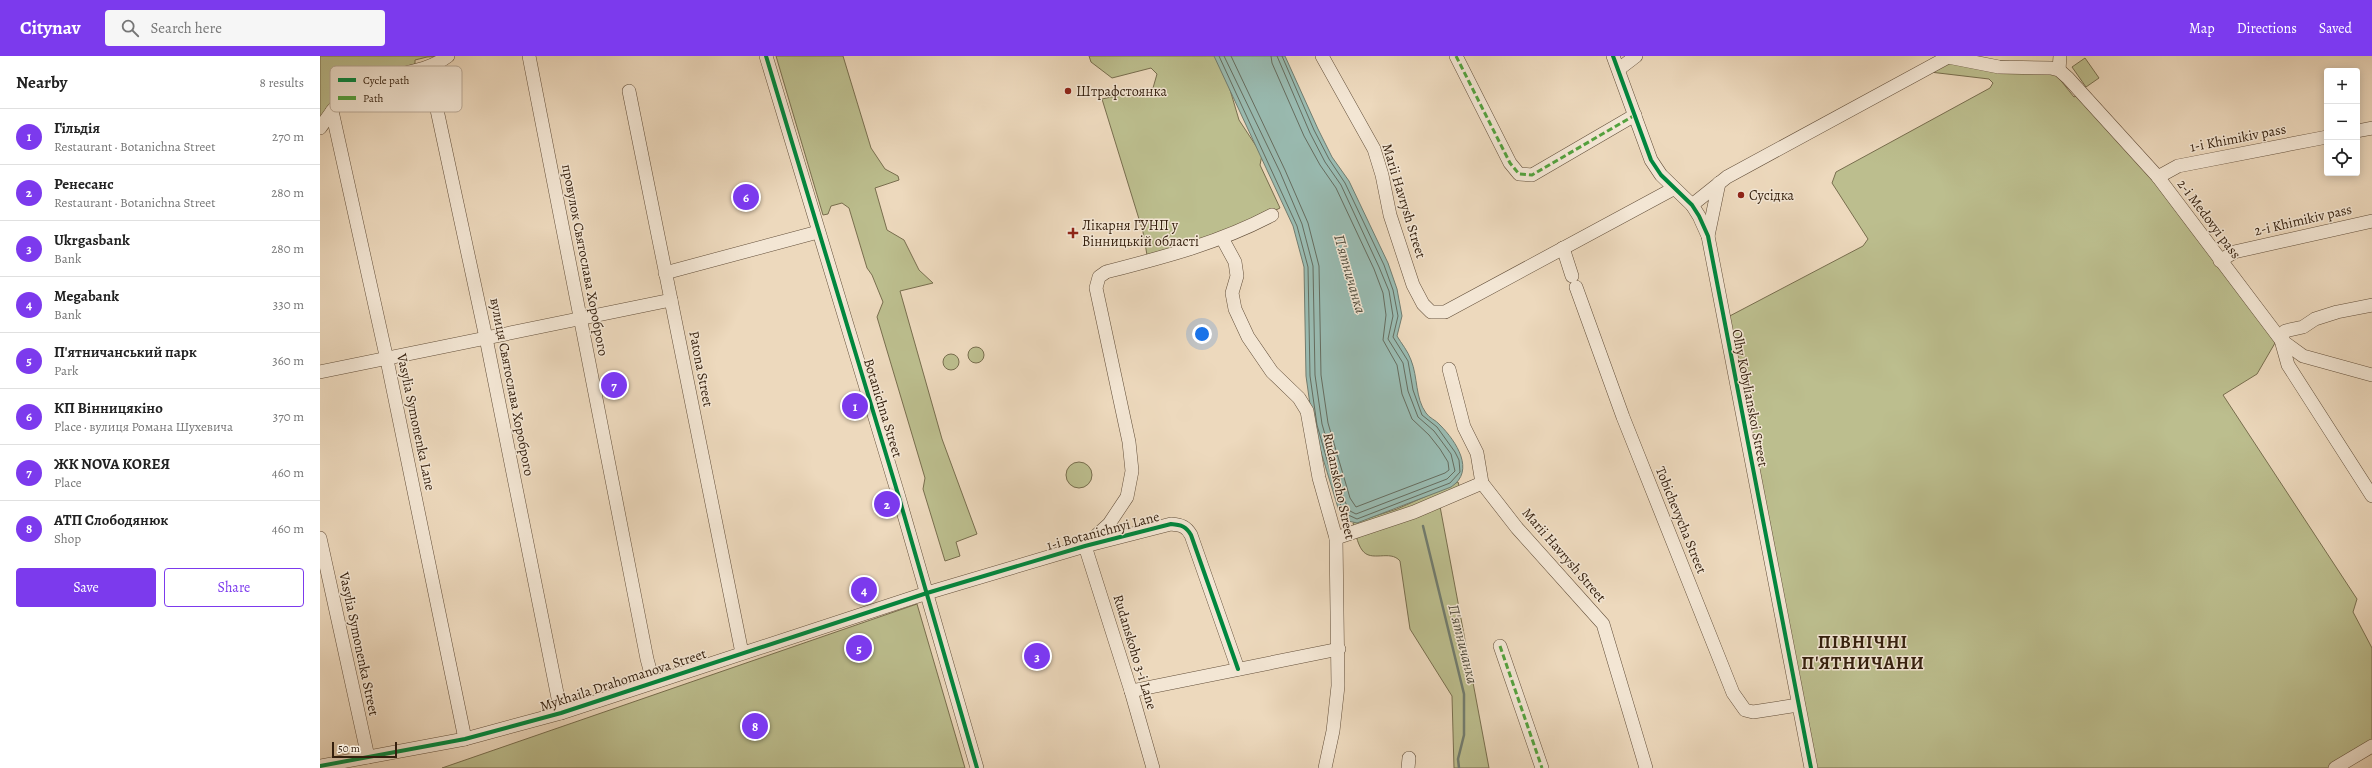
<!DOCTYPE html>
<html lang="en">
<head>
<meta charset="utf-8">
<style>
  :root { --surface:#fff; --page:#f6f6f6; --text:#222; --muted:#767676; --line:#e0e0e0; --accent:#7c3aed }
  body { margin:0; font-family:Alegreya,serif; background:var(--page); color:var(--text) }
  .controls { position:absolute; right:12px; top:12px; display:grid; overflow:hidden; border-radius:4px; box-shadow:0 2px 10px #0003 }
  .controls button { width:36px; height:36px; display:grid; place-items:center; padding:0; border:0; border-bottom:1px solid var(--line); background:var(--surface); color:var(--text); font:20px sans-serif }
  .scale { position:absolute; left:12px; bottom:10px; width:65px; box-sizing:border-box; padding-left:4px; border:2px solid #341f0d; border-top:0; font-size:11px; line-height:14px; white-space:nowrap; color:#341f0d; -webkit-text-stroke:3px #f3e6d4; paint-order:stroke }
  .you { position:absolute; left:882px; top:278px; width:14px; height:14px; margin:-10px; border:3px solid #fff; border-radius:50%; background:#1a73e8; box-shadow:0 0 0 6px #1a73e833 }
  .badge { display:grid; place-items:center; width:26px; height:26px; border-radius:50%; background:var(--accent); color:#fff; font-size:13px; font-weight:700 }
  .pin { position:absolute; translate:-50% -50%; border:2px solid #fff; box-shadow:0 1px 4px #0006 }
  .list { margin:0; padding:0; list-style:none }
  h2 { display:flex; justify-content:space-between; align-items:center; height:52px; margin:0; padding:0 16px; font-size:17px }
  h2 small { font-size:13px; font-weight:400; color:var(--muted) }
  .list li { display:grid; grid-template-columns:26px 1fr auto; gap:12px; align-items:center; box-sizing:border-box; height:56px; padding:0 16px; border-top:1px solid var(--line) }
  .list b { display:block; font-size:15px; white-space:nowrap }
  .list p { margin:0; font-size:13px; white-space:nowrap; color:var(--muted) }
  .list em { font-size:13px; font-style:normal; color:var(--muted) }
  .actions { display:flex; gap:8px; padding:12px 16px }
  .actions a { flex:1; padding:9px 0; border:1px solid var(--accent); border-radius:4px; text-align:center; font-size:14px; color:var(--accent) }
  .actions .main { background:var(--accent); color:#fff }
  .icon { flex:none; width:22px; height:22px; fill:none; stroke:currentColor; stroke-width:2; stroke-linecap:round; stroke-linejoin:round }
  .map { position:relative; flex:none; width:2052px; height:712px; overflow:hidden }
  header { display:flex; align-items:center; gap:24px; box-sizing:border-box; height:56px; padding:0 20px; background:var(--accent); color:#fff }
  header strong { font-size:19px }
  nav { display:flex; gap:22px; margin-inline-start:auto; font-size:14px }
  .search { width:280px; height:36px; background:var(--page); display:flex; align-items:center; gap:10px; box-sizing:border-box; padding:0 14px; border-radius:4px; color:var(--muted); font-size:15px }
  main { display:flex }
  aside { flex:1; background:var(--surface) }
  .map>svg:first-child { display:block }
  .green { fill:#bcbe8e; stroke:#786e4e }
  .water { fill:#99bab0; stroke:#717c6f }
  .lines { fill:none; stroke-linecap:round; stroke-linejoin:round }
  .shore { stroke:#666c5e; stroke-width:1 }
  .stream { stroke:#717c6f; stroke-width:2.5 }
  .minor-casing { stroke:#624e39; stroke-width:14 }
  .minor { stroke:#f3e6d4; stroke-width:13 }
  .quiet { stroke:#53a23e; stroke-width:3; stroke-dasharray:6 3; stroke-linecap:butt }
  .cycleway-casing { stroke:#f3e6d4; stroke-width:6 }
  .cycleway { stroke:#00873e; stroke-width:4 }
  .poi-dot { fill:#8f2418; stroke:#f3e6d4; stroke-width:1.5 }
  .labels { text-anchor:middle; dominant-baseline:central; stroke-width:3; stroke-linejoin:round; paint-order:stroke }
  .poi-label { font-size:14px; fill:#341f0d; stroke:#f3e6d4; text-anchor:start }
  .street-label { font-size:14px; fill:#341f0d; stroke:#f3e6d4 }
  .water-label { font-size:15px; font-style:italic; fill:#524e3e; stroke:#f3e6d4 }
  .district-label { font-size:18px; font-weight:bold; letter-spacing:1px; fill:#341f0d; stroke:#f3e6d4 }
  .key { fill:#f3e6d4; stroke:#baaa98; stroke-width:1 }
  .key-label { font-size:11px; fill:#341f0d }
</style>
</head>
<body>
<header>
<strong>Citynav</strong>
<div class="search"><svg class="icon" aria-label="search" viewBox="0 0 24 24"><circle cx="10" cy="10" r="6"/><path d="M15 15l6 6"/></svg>Search here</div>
<nav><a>Map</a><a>Directions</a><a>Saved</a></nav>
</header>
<main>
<aside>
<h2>Nearby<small>8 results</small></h2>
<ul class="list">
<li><span class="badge">1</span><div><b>Гільдія</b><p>Restaurant · Botanichna Street</p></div><em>270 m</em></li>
<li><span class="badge">2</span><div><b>Ренесанс</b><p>Restaurant · Botanichna Street</p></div><em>280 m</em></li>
<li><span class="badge">3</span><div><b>Ukrgasbank</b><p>Bank</p></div><em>280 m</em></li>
<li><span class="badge">4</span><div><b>Megabank</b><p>Bank</p></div><em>330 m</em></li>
<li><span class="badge">5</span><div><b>П'ятничанський парк</b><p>Park</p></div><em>360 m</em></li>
<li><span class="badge">6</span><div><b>КП Вінницякіно</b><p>Place · вулиця Романа Шухевича</p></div><em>370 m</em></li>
<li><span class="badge">7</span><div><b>ЖК NOVA KOREЯ</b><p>Place</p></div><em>460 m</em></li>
<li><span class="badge">8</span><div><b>АТП Слободянюк</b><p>Shop</p></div><em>460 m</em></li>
</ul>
<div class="actions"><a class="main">Save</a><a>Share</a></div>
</aside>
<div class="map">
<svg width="2052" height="712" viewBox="0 0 2052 712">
  <rect width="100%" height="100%" fill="#edd9bd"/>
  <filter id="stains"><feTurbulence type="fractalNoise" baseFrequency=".005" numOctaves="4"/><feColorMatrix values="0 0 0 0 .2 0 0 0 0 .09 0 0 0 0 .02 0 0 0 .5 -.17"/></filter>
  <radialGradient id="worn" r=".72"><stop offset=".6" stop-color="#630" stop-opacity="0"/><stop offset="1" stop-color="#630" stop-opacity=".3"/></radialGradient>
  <!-- green -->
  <g class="green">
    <polygon points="0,0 125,0 107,1 95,4 95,12 43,27 0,72"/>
    <polygon points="456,0 523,0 551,92 565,113 578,120 579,124 555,132 567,174 584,184 599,214 613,227 580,235 622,383 657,478 636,486 640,500 625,505 603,433 605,422 557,261 563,246 552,219 547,212 529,152 522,147 511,150 508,158 503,159"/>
    <polygon points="769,0 900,0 919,64 942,99 940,109 960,152 920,172 827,199 823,176 782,43 833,32 837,18 831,12 792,22 771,6"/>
    <polygon points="1765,2 1779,22 1766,31 1752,11"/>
    <polygon points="1631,5 1734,16 1754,41 1758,39 1831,122 1954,284 1955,287 1937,318 1903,339 2037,543 2033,556 2052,592 2052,690 2015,712 1491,712 1404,263 1543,190 1548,183 1512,127 1516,116 1670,32 1673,27 1669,23 1610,16"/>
    <circle cx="656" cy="299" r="8"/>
    <circle cx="631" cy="306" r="8"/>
    <circle cx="759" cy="419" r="13"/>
    <path d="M 1138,426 L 1141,436 L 1119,445 L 1169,712 L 1134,712 L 1132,640 L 1090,573 L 1080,505 C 1070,493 1051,507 1042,494 C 1037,487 1035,475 1033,467 L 1077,453 Z"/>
    <polygon points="597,548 645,712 122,712"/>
  </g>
  <!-- water -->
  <path class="water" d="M 894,0 L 965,0 L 998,73 L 1012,101 L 1029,125 L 1068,207 L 1077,233 L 1082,260 L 1077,280 C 1081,287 1088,295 1091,304 C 1098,321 1095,342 1106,357 C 1109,362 1116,364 1120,369 C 1136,385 1156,415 1131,431 L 1037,467 L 1028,465 L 1019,455 L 993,370 L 986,320 L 984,211 L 973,170 Z"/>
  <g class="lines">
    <!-- shore -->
    <g class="shore">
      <polyline points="899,0 977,170 988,211 990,320 997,369 1019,446 1026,458 1037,463 1130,427 1140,416 1139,404 1135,396 1117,371 1102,359 1093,334 1088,305 1073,281 1078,260 1073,234 1064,209 1025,127 1009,103 994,74 962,0"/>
      <polyline points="904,0 960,116 982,168 993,210 995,319 1002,368 1024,444 1030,455 1036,458 1127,423 1135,415 1131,398 1114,375 1098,361 1088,335 1083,307 1068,283 1073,260 1069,235 1059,211 1021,129 1005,106 990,77 957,0"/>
      <polyline points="911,0 965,114 988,167 999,210 1001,319 1008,367 1030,442 1036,451 1125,417 1129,414 1128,406 1120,393 1109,379 1092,363 1082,338 1077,309 1063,284 1066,259 1063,237 1054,213 1016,132 1000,109 984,80 952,7 951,0"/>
    </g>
    <!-- stream -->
    <polyline class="stream" points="1103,470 1144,638 1144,679 1138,703 1139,712"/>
    <!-- minor casing -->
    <g class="minor-casing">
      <g id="minor">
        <polyline points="209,0 327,603 333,625"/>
        <polyline points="446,0 578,438 657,712"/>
        <polyline points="1002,0 1054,93 1062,119 1070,159 1093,229 1103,248 1111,256 1125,256 1353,133"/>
        <polyline points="1136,0 1190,107 1199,118 1212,119 1315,59"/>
        <polyline points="1293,0 1331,104 1341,119 1372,149 1379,160 1388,180 1491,712"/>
        <polyline points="1628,1 1679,11 1731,12 1739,14 1748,22 1838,121 1961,284 1968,309 2052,440"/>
        <polyline points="108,12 166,282 241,657"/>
        <polyline points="1299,13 1316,0"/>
        <polyline points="1739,14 1740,0"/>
        <polyline points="309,35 422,597"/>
        <polyline points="12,55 67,304 145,683"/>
        <path d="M 0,72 C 12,56 23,36 43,28 C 71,16 103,19 128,0"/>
        <polyline points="2037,75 2052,72"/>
        <polyline points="1838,121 1858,110 2007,81"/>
        <polyline points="1372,149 1407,121 1628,1"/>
        <polyline points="1388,180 1399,127"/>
        <polyline points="902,182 915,206 917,220 912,237 915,253 928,281 952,316 979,342 987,355 999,422 1016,482 1018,630 1013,675 1005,712"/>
        <polyline points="1243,192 1252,220"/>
        <polyline points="1900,205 1914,196 2052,165"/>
        <polyline points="345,217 498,176"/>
        <polyline points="1256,231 1303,361 1413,637 1425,654 1433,656 1478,649"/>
        <polyline points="1961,284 1965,275 1983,271 1995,263 2017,256 2052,249"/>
        <polyline points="1961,284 1983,300 2052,319"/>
        <polyline points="1129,313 1144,371 1157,397 1162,427 1197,472 1283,568 1326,712"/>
        <polyline points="0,316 351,244"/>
        <polyline points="0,482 48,701"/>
        <polyline points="1016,482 1094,456 1162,427"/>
        <path d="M 767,488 L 789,468 L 807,441 L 812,415 L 809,386 L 776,232 L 779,221 L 786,216 C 844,201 899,187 952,159"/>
        <polyline points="765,490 811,635 833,712"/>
        <polyline points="1180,590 1222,712"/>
        <polyline points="811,635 1019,593"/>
        <path d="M 0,710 L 145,683 L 241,657 L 607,537 L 765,490 L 851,468 C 861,469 866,470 871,479 L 918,613"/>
        <polyline points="1088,712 1089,702"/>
        <polyline points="2015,712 2052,690"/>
      </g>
    </g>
    <!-- minor -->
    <use href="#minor" class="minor"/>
    <!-- quiet -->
    <g class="quiet">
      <polyline points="1136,0 1190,107 1199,118 1212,119 1315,59"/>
      <polyline points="1180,590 1222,712"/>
    </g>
    <!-- cycleway casing -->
    <g class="cycleway-casing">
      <g id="cycleway">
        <polyline points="446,0 578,438 657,712"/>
        <polyline points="1293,0 1331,104 1341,119 1372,149 1379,160 1388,180 1491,712"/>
        <path d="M 0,710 L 145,683 L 241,657 L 607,537 L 765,490 L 851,468 C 861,469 866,470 871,479 L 918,613"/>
      </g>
    </g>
    <!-- cycleway -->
    <use href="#cycleway" class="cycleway"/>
  </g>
  <!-- markers -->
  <g class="poi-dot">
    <circle cx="748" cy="35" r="4"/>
    <circle cx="1421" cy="139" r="4"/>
    <path d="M751 171h4v4h4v4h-4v4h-4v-4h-4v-4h4z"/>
  </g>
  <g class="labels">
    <!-- poi labels -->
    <g class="poi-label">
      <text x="756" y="35">Штрафстоянка</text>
      <text x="1429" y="139">Сусідка</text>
      <text x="762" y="169">Лікарня ГУНП у<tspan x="762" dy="16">Вінницькій області</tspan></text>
    </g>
    <!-- street labels -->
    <g class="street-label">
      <text transform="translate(1918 82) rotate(-11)">1-i Khimikiv pass</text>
      <text transform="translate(1084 145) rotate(73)">Marii Havrysh Street</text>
      <text transform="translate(1889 163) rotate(53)">2-i Medovyi pass</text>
      <text transform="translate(1983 164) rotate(-13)">2-i Khimikiv pass</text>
      <text transform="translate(265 204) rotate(79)">провулок Святослава Хороброго</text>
      <text transform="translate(381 313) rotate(79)">Patona Street</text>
      <text transform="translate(192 331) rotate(79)">вулиця Святослава Хороброго</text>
      <text transform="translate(1430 342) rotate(79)">Olhy Kobylianskoi Street</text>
      <text transform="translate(563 352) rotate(73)">Botanichna Street</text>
      <text transform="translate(96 366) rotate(78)">Vasylia Symonenka Lane</text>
      <text transform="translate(1019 430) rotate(78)">Rudanskoho Street</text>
      <text transform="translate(1361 464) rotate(68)">Tobichevycha Street</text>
      <text transform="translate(783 475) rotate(-15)">1-i Botanichnyi Lane</text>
      <text transform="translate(1244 499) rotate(49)">Marii Havrysh Street</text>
      <text transform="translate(39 588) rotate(78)">Vasylia Symonenka Street</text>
      <text transform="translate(815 596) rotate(73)">Rudanskoho 3-i Lane</text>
      <text transform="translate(303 624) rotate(-18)">Mykhaila Drahomanova Street</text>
    </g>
    <!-- water labels -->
    <g class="water-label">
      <text transform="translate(1030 218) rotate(74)">П'ятничанка</text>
      <text transform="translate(1143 588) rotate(76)">П'ятничанка</text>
    </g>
    <!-- district labels -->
    <g class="district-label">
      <text x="1543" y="586">ПІВНІЧНІ<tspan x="1543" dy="21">П'ЯТНИЧАНИ</tspan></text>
    </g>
  </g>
  <!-- legend -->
  <rect x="10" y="10" width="132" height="46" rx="6" class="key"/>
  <rect x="18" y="22" width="18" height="4" fill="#00873e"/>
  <rect x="18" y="40" width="18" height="4" fill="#53a23e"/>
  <g class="key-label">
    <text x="43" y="28">Cycle path</text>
    <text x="43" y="46">Path</text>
  </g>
  <rect width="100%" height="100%" filter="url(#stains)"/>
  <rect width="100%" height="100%" fill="url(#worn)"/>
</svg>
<div class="controls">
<button>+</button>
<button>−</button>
<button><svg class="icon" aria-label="locate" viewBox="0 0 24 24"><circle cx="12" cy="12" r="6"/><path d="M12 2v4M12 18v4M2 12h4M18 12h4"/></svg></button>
</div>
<div class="scale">50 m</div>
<div class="you"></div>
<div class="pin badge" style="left:535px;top:350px">1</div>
<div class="pin badge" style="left:567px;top:448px">2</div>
<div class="pin badge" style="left:717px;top:600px">3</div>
<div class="pin badge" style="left:544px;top:534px">4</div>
<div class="pin badge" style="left:539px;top:592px">5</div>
<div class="pin badge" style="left:426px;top:141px">6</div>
<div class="pin badge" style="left:294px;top:329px">7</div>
<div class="pin badge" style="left:435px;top:670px">8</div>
</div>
</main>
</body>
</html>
